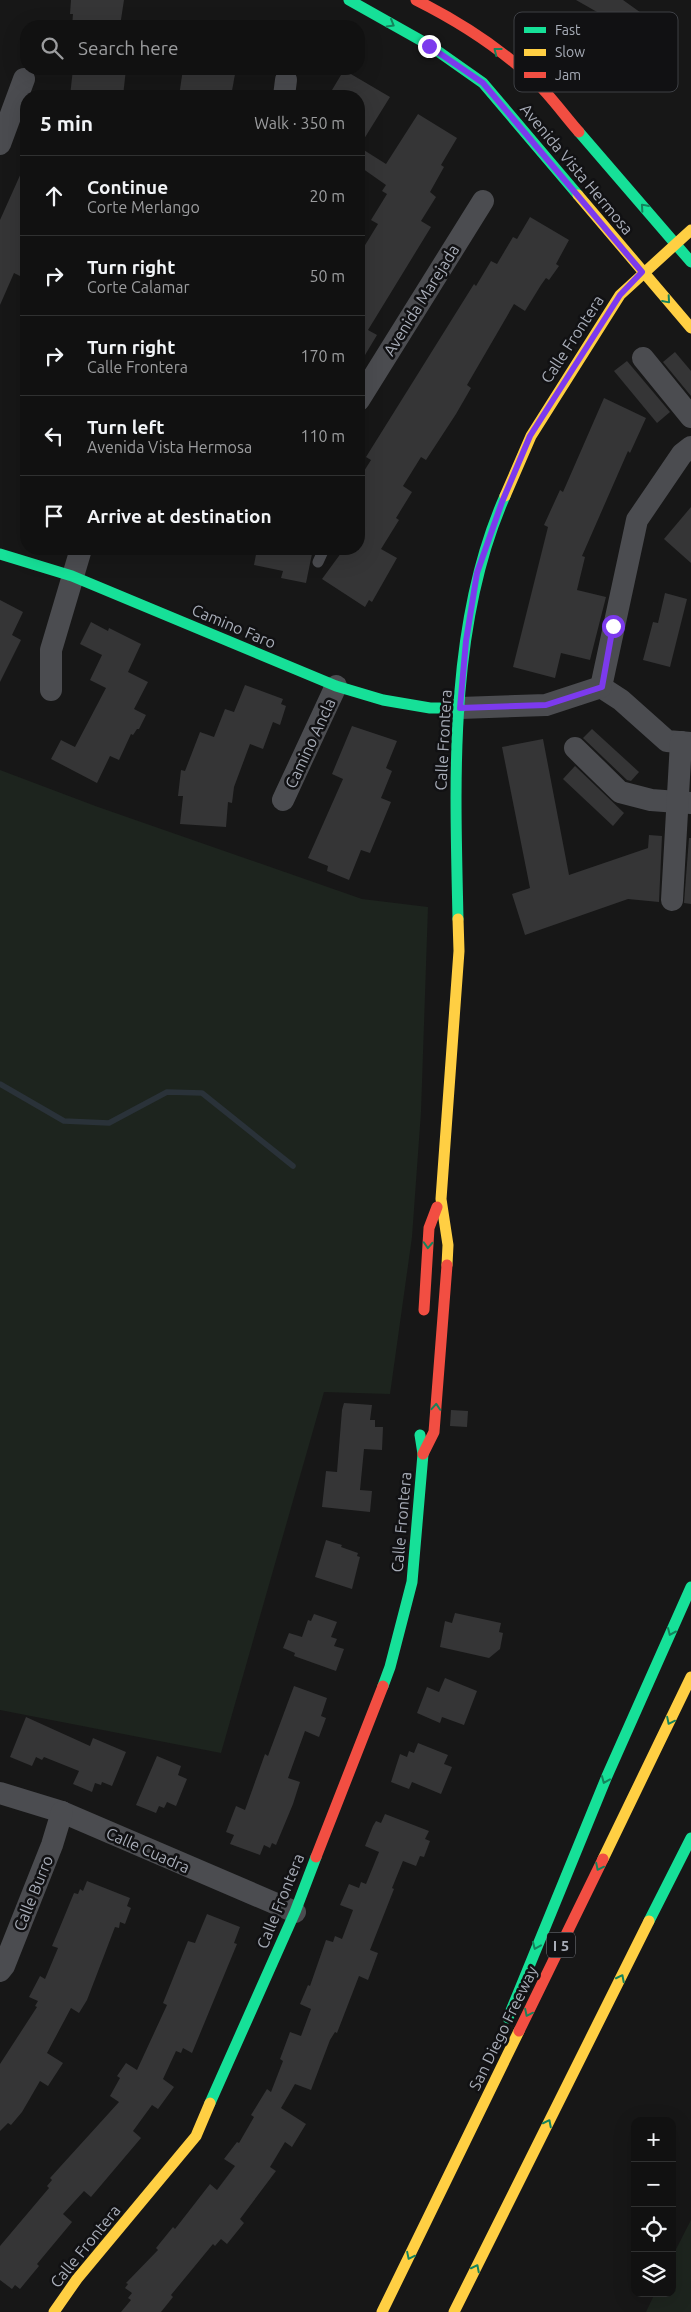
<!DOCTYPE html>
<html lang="en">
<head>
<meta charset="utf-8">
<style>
  :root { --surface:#111; --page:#1a1a1a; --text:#f1f3f6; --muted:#9c9d9f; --line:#303131 }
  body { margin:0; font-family:Ubuntu,sans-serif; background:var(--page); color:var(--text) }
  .controls { position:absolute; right:15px; bottom:15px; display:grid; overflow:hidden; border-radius:10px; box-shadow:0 5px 20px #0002 }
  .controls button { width:45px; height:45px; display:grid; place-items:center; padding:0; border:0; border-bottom:1px solid var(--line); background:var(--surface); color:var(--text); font:25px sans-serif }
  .stop { position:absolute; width:15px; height:15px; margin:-11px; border:4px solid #7c3aed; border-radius:50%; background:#fff }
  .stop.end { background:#7c3aed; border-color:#fff; box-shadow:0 1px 5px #0008 }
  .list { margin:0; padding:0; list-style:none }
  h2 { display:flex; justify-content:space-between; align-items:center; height:65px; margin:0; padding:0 20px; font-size:21px }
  h2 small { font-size:16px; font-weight:400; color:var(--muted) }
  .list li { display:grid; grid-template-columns:32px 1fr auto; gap:15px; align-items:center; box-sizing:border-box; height:80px; padding:0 20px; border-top:1px solid var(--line) }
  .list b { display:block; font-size:19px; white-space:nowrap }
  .list p { margin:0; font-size:16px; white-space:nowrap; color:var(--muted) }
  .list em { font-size:16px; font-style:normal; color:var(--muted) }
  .icon { flex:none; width:28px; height:28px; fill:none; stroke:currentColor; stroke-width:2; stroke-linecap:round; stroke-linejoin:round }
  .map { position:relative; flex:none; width:691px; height:2312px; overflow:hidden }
  .search { position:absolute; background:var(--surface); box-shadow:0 5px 20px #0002; left:20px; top:20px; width:345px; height:55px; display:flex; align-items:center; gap:12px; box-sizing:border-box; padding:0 18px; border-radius:20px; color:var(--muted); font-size:19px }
  .panel { position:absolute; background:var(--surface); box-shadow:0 5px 20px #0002; left:20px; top:90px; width:345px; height:465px; border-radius:20px }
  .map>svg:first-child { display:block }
  .green { fill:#1d241e }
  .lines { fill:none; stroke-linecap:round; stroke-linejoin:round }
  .stream { stroke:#2a3239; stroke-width:5.5 }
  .building { fill:#353536 }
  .lane { stroke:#4b4c50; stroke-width:11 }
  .street { stroke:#4b4c50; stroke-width:22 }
  .fast { stroke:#16e098; stroke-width:11 }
  .slow { stroke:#ffcf43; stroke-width:11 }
  .jam { stroke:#f24e42; stroke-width:11 }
  .oneway { stroke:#14835c }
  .route { stroke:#7c3aed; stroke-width:6 }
  .labels { text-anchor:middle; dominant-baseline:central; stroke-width:5; stroke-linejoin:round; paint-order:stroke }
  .shield { fill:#111113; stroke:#7b7e86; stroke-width:1 }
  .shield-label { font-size:15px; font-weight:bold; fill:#a8adb8 }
  .street-label { font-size:16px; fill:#a8adb8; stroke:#111113 }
  .key { fill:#111113; stroke:#3e4045; stroke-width:1 }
  .key-label { font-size:14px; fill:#a8adb8 }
</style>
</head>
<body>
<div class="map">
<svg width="691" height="2312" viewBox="0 0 691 2312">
  <rect width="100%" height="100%" fill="#171717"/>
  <!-- green -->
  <g class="green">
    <polygon points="0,770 98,807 362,899 428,907 421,1112 412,1237 390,1394 324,1392 221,1753 0,1710"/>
    <polygon points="691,2220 691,2312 646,2312 655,2293 672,2293 672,2257"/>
  </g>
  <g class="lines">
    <!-- stream -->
    <polyline class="stream" points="0,1084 64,1121 109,1123 167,1092 202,1093 293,1166"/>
  </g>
  <!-- building -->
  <g class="building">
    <polygon points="71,0 124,0 120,26 72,26 73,14 70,14"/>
    <polygon points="576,0 623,0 665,30 655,44 670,54 654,76 646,70 641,78 623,66 625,64 617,58 632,35 626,30 627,29"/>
    <polygon points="73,69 126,69 123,96 70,96"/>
    <polygon points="183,69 236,69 231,96 179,96"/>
    <polygon points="344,70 390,97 359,147 386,164 418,114 457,138 441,165 444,167 430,192 436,197 421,221 431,227 368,330 377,335 359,365 359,255 378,224 371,220 387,194 382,191 386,185 359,166 359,96 342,96 332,90"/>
    <polygon points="26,162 26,279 14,273 0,305 0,220"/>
    <polygon points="530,217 569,240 556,264 559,266 549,280 546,278 541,285 525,311 514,304 467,385 471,388 456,414 426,460 421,457 403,486 412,492 396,518 399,520 381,549 397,558 372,602 369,600 365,607 322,579 344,549 359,549 359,479 371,460 366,457 474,284 476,286 491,261 497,264 513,237 517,239"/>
    <polygon points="675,352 691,371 691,396 663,362"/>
    <polygon points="627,361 670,412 657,423 614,371"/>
    <polygon points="604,398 646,418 630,453 628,451 582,556 585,557 577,590 606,597 590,660 561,653 555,678 513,667 548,527 544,525 560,490 563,492"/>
    <polygon points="691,507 691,563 664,539"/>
    <polygon points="257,549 313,549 306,583 281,578 283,571 254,565"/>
    <polygon points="665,593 687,599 670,667 643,660 653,622 658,623"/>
    <polygon points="0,600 23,612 12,635 21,640 0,682"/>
    <polygon points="91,622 108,631 109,628 141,644 128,672 148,682 134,709 146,715 139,729 137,729 133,735 131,734 119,760 110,756 97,783 51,759 61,740 75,747 106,688 90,680 102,655 80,644"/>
    <polygon points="245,685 283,699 281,704 286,706 280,725 273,722 263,749 250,744 234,787 232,803 228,802 226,827 180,824 183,796 178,796 181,770 185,771 200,732 214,737 225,709 234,712"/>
    <polygon points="352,726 397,741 386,768 392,771 381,798 391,802 370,853 361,850 349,880 327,871 328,866 308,858 343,779 332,774"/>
    <polygon points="592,729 639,772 631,781 627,780 583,738"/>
    <polygon points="543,739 569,875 648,848 649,835 662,836 659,902 628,899 525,935 512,894 530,888 502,747"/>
    <polygon points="575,766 624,813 613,826 563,779"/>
    <polygon points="689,838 691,838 691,904 684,903"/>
    <polygon points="344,1403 372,1405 370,1420 375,1420 375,1427 383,1427 382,1450 364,1449 360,1490 372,1491 370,1512 322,1507 326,1471 337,1472 342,1410"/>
    <polygon points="451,1410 468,1411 467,1427 450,1426"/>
    <polygon points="326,1540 342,1545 341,1547 358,1553 357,1556 360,1557 352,1589 315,1577"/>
    <polygon points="455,1613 501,1623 499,1632 503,1633 500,1649 489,1658 440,1647 445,1621 452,1623"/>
    <polygon points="314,1614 337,1622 331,1637 337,1639 334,1646 344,1649 336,1671 294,1656 295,1653 283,1648 289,1633 302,1637 308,1620 311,1621"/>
    <polygon points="445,1678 477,1691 464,1725 442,1717 440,1723 417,1713 427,1687 439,1692"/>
    <polygon points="294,1686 327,1698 321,1716 326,1718 319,1737 305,1731 288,1778 300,1782 293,1804 276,1845 272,1843 270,1848 264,1845 260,1855 230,1844 234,1835 226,1832 236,1806 245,1810 265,1754 268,1756"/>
    <polygon points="26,1717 90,1746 93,1738 126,1752 112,1786 102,1782 101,1785 95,1783 92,1792 73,1784 79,1771 44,1757 42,1760 36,1757 32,1766 10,1757"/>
    <polygon points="418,1743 448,1755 444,1764 452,1767 441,1794 412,1782 409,1789 391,1782 400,1754 407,1757 409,1751 414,1753"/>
    <polygon points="157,1756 181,1766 178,1775 187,1779 176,1806 167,1802 164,1808 159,1806 156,1813 136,1805"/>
    <polygon points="385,1814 429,1831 425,1839 430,1841 424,1857 420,1856 416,1866 403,1861 392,1888 394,1889 370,1950 378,1953 368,1980 359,1976 337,2033 335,2032 330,2040 311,2090 295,2084 281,2108 306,2124 292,2147 285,2142 270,2167 276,2171 240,2219 244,2223 227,2244 221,2239 215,2246 213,2244 171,2295 173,2297 161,2312 121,2312 131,2300 128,2298 132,2293 125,2288 128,2284 126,2283 158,2250 156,2248 173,2227 175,2229 210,2184 217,2190 235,2166 224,2159 237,2142 239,2143 254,2117 251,2115 267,2089 271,2092 283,2061 280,2059 290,2032 301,2036 311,2009 300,2004 308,1985 310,1986 326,1940 333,1942 335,1936 342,1939 353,1910 340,1905 349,1884 359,1888 361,1882 366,1884 379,1852 365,1846 373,1826 376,1821 381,1823"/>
    <polygon points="87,1881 130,1898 127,1906 131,1908 125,1924 120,1922 119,1928 115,1927 87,2000 79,2013 71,2008 47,2053 63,2063 48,2086 40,2081 22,2112 11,2125 8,2123 0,2131 0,2064 37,2007 35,2006 38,2001 29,1997 40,1976 45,1979 58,1948 52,1946 60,1927 74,1893 78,1894 80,1889 83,1891"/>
    <polygon points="207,1914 240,1927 234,1943 237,1944 192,2053 183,2048 181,2053 176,2051 163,2079 174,2087 158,2109 152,2105 133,2131 141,2138 91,2197 84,2191 63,2214 72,2222 37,2264 39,2266 20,2289 15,2285 12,2289 0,2280 0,2246 49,2188 47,2186 52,2180 50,2178 119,2102 110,2096 120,2078 117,2076 126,2063 137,2070 167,2005 163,2003 188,1941 195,1943"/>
  </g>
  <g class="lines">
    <!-- lane -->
    <polyline class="lane" points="318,562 324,549"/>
    <!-- street -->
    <g class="street">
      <polyline points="284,96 286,80"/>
      <polyline points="0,144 24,79"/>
      <polyline points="643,358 691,417"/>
      <polyline points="359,400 483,201"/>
      <polyline points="691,447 682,454 637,520 601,687 621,700 667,741 691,743"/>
      <polyline points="51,690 51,650 81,549"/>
      <polyline points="460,708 546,705 601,687"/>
      <polyline points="575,748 620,792 651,800 691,803"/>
      <polyline points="283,800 336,686"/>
      <polyline points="672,900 681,742"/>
      <polyline points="0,1793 62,1812 295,1912"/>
      <polyline points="0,1971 4,1966 52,1845 62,1812"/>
    </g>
    <!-- fast -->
    <g class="fast">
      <polyline points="349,0 429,45 483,83 578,195"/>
      <polyline points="579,132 691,262"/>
      <polyline points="0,554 72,576 336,686 383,700 430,708 460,708"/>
      <path d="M 458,919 C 455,780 448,625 505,496"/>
      <polyline points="383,1686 390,1667 412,1582 423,1454 420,1435"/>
      <polyline points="649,1921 691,1838"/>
      <polyline points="508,2018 607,1776 691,1587"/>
      <polyline points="210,2103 295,1912 316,1857"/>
    </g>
    <!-- slow -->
    <g class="slow">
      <polyline points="578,195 691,328"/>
      <polyline points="505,496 531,436 620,295 691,230"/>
      <polyline points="447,1265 448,1245 441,1199 459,951 458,919"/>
      <polyline points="603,1859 691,1677"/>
      <polyline points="54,2312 77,2279 196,2136 210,2103"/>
      <polyline points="382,2312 519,2031"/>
      <polyline points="454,2312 649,1921"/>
    </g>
    <!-- jam -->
    <g class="jam">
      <path d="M 416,0 C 458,21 499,47 534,80 C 550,95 564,115 579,132"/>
      <polyline points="424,1310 429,1228 437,1207"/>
      <polyline points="423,1454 434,1432 447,1265"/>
      <polyline points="316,1857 383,1686"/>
      <polyline points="519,2031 603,1859"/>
    </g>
  </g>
  <!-- one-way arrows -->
  <defs><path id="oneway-chevron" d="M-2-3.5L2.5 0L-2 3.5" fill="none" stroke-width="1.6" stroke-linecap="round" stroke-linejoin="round" transform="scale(1.25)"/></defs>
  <g class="oneway">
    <use href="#oneway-chevron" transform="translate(391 24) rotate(30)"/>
    <use href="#oneway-chevron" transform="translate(497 51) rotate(-142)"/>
    <use href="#oneway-chevron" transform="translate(644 207) rotate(-131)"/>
    <use href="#oneway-chevron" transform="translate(667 300) rotate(49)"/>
    <use href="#oneway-chevron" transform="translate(428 1245) rotate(93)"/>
    <use href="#oneway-chevron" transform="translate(436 1407) rotate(-86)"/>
    <use href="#oneway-chevron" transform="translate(671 1632) rotate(114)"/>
    <use href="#oneway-chevron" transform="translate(670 1721) rotate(116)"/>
    <use href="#oneway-chevron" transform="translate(605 1780) rotate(113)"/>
    <use href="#oneway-chevron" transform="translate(599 1867) rotate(116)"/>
    <use href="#oneway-chevron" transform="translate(536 1946) rotate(113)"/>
    <use href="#oneway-chevron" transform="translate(621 1978) rotate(-63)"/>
    <use href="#oneway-chevron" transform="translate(528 2013) rotate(116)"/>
    <use href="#oneway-chevron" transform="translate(548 2123) rotate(-63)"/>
    <use href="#oneway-chevron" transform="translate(410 2256) rotate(116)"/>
    <use href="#oneway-chevron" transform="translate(476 2268) rotate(-63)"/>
  </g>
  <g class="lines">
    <!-- route -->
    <polyline class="route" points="429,46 483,83 642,272 620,295 530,436 502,502 477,573 466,641 460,708 546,705 602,687 613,626"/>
  </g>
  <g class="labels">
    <!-- shield labels -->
    <rect class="shield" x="547" y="1932.5" width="28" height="25" rx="4"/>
    <g class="shield-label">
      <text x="561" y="1945">I 5</text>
    </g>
    <!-- street labels -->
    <g class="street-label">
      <text transform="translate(577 169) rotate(50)">Avenida Vista Hermosa</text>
      <text transform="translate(421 300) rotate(-58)">Avenida Marejada</text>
      <text transform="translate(572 339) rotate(-57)">Calle Frontera</text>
      <text transform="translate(234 626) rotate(23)">Camino Faro</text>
      <text transform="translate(443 740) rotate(-87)">Calle Frontera</text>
      <text transform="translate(310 743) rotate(-65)">Camino Ancla</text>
      <text transform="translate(401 1522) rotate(-85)">Calle Frontera</text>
      <text transform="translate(148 1850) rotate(24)">Calle Cuadra</text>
      <text transform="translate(33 1893) rotate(-68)">Calle Burro</text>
      <text transform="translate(280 1901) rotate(-68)">Calle Frontera</text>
      <text transform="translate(503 2028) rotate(-64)">San Diego Freeway</text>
      <text transform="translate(85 2246) rotate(-51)">Calle Frontera</text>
    </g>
  </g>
  <!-- legend -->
  <rect x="514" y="12" width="164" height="80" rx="8" class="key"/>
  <rect x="524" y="27" width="22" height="6" fill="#16e098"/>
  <rect x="524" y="49" width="22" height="7" fill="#ffcf43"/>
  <rect x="524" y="72" width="22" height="6" fill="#f24e42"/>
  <g class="key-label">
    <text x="555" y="35">Fast</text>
    <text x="555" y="57">Slow</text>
    <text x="555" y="80">Jam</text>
  </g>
</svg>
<div class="controls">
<button>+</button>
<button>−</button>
<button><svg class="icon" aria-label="locate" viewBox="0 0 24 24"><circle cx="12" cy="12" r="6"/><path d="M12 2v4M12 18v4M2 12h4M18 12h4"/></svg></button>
<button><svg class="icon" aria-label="layers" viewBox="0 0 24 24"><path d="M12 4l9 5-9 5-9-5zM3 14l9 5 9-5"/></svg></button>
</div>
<div class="stop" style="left:613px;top:626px"></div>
<div class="stop end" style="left:429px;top:46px"></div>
<div class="search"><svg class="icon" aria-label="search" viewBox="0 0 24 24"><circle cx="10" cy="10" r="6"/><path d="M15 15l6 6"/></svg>Search here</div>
<section class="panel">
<h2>5 min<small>Walk · 350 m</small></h2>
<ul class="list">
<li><svg class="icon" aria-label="ahead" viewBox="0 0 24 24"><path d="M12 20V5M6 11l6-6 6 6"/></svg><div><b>Continue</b><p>Corte Merlango</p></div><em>20 m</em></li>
<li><svg class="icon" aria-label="right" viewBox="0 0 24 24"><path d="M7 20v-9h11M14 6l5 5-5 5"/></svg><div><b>Turn right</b><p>Corte Calamar</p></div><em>50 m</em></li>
<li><svg class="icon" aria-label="right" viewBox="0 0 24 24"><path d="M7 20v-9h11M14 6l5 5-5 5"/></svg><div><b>Turn right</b><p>Calle Frontera</p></div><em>170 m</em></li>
<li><svg class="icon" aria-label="left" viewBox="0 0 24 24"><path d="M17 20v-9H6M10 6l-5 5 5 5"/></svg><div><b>Turn left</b><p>Avenida Vista Hermosa</p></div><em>110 m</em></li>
<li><svg class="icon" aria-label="arrive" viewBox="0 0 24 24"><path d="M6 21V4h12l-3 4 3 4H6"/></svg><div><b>Arrive at destination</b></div></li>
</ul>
</section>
</div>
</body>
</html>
